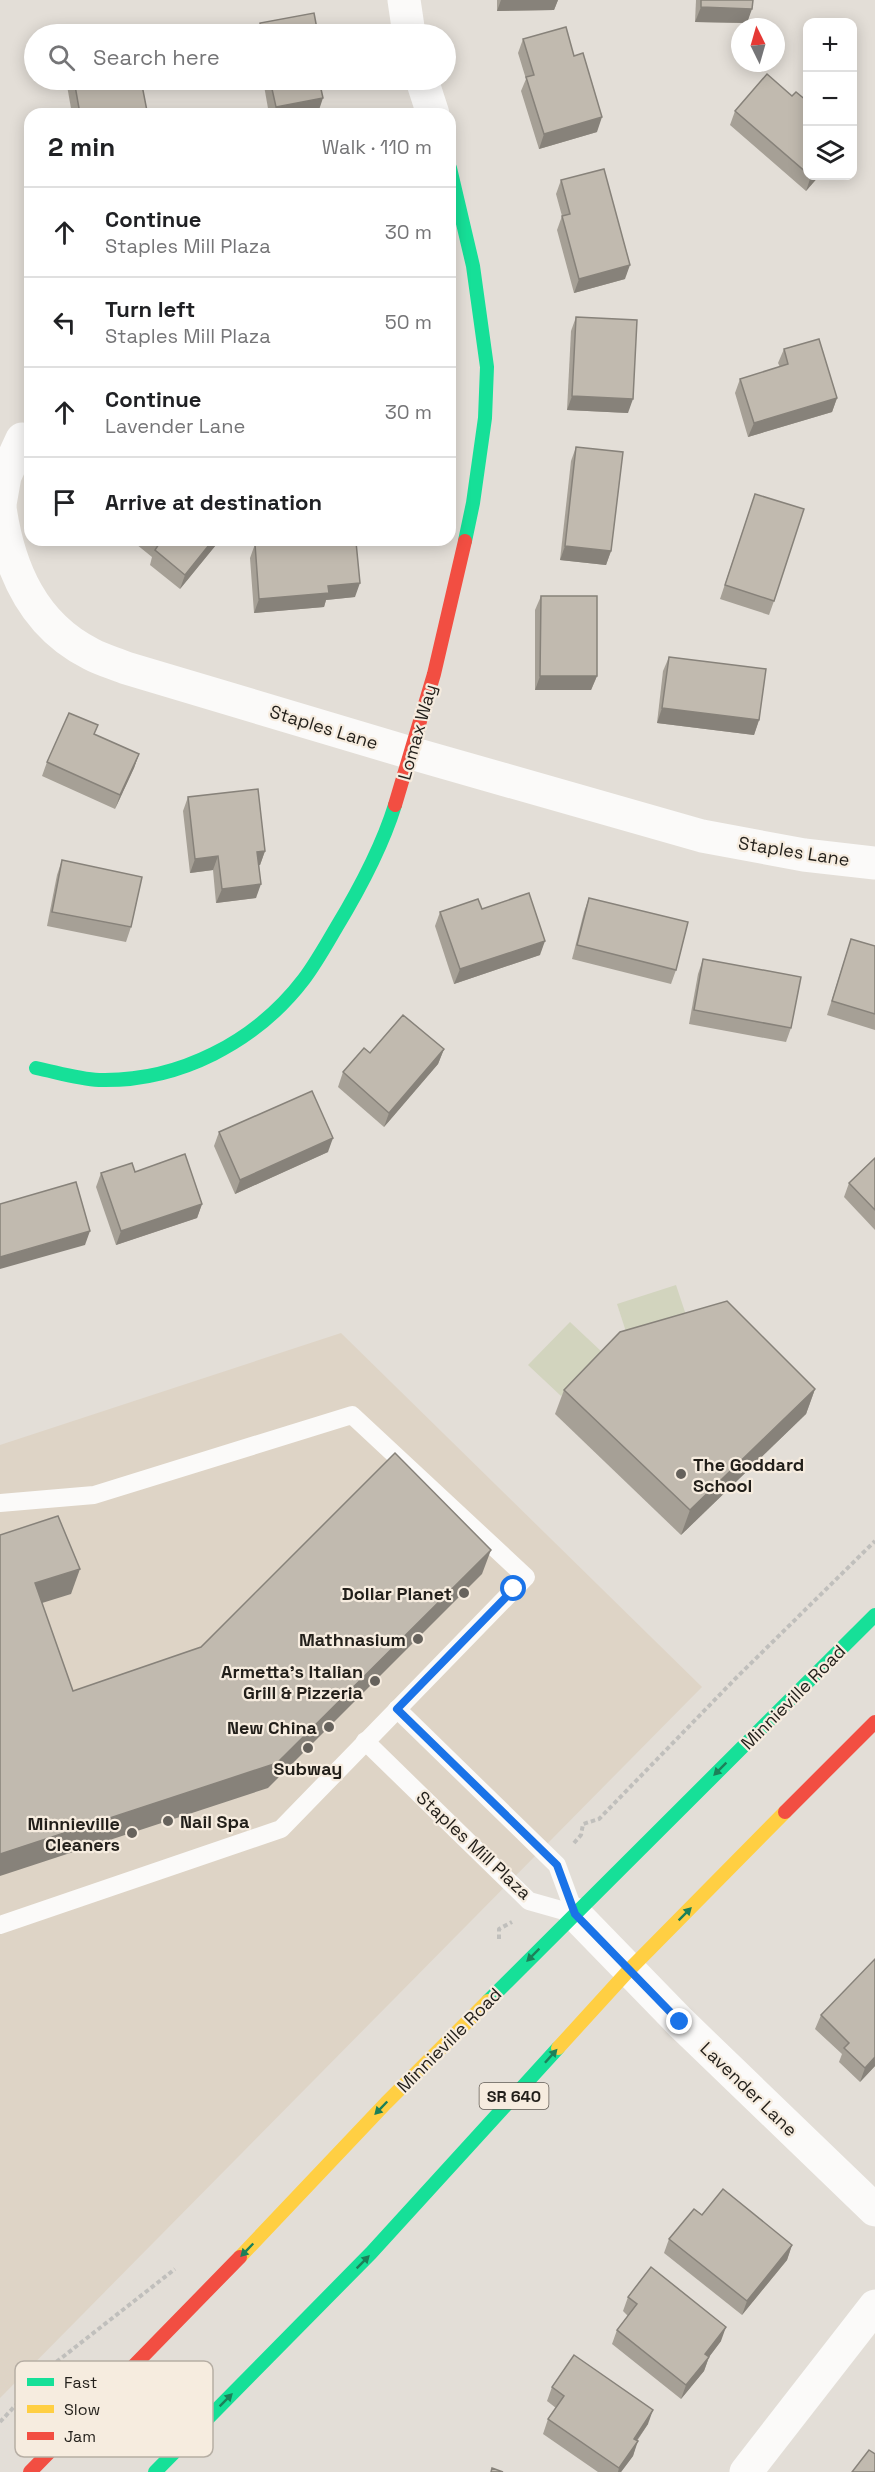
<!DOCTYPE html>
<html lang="en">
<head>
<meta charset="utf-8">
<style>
  :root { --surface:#fff; --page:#f6f6f6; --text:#202124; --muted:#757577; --line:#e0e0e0 }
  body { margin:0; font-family:"Space Grotesk",sans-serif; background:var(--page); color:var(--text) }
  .controls { position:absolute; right:18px; top:18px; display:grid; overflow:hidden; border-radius:12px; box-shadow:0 3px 15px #0003 }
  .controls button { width:54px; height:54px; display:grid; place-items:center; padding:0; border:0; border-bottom:2px solid var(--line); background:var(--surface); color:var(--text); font:30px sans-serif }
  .compass { position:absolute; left:731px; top:18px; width:54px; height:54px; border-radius:50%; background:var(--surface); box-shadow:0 3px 15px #0003; rotate:355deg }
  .stop { position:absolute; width:18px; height:18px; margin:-14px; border:4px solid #1a73e8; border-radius:50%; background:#fff }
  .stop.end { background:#1a73e8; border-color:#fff; box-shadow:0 2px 6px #0008 }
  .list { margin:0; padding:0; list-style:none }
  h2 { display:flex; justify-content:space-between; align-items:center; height:78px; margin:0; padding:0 24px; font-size:26px }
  h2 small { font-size:20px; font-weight:400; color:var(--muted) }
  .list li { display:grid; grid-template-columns:39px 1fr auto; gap:18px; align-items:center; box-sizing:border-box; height:90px; padding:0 24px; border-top:2px solid var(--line) }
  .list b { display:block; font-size:22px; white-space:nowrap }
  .list p { margin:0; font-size:20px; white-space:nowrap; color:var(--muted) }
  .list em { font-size:20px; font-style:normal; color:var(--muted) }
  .icon { flex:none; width:33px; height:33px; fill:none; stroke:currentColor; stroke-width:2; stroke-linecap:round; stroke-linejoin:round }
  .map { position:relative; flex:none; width:875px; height:2472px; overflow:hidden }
  .search { position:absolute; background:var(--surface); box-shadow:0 3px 15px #0003; left:24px; top:24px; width:432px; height:66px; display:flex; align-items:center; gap:15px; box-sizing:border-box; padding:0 21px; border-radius:33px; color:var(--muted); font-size:22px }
  .panel { position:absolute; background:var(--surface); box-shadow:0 3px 15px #0003; left:24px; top:108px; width:432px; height:438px; border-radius:18px }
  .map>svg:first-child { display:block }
  .built { fill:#ded4c6 }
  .green { fill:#d2d4be }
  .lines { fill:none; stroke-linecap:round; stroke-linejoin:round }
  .path { stroke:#c0bfbc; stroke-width:4; stroke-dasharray:4.5 3; stroke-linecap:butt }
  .lane { stroke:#fbfaf9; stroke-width:18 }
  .street { stroke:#fbfaf9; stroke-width:33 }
  .fast { stroke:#16e098; stroke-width:14 }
  .slow { stroke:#ffcf43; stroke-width:14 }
  .jam { stroke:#f24e42; stroke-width:14 }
  .wall { fill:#a6a096 }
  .shaded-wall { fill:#87827a }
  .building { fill:#c1baaf; stroke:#87827a; stroke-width:1.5 }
  .oneway { fill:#1c8059 }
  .route { stroke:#1a73e8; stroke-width:8 }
  .poi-dot { fill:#66625c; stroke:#f6ecdf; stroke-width:2 }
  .labels { text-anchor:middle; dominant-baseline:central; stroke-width:4.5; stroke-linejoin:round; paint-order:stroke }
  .shield { fill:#f6ecdf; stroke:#625c55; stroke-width:1.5 }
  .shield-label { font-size:16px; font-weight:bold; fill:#221f1a }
  .street-label { font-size:18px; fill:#221f1a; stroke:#f6ecdf }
  .poi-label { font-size:18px; font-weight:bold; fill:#221f1a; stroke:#f6ecdf; text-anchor:end }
  .key { fill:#f6ecdf; stroke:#b6aea4; stroke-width:1.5 }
  .key-label { font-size:16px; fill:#221f1a }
</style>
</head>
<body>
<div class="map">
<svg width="875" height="2472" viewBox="0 0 875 2472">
  <rect width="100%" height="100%" fill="#e3ded7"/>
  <!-- built -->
  <polygon class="built" points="341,1333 702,1687 0,2398 0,1445"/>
  <!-- green -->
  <g class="green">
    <polygon points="676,1285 688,1321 629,1341 617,1304"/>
    <polygon points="570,1322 603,1353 561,1396 528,1365"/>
  </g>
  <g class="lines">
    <!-- path -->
    <g class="path">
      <polyline points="574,1843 581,1835 583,1824 599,1819 736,1678 875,1541"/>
      <polyline points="499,1939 499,1929 512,1922"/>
      <polyline points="0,2422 55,2363 175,2269"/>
    </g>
    <!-- lane -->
    <g class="lane">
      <polyline points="0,1503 94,1495 352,1415 526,1577 281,1829 0,1925"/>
      <polyline points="397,1709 557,1865 575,1914"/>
      <polyline points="365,1741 529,1901 575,1914"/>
    </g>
    <!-- street -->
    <g class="street">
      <polyline points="404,0 409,34"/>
      <polyline points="422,80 433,114"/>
      <polyline points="0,504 5,476 22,439"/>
      <path d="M 0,508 C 9,569 33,625 91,654 C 102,660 114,663 126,668 L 411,753 L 702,836 L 804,855 L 875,863"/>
      <polyline points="575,1914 680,2022 875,2210"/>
      <polyline points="746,2472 875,2306"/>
    </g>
    <!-- fast -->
    <g class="fast">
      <polyline points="450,168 473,266 487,367 485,418 473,503 465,541"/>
      <path d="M 36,1068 C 56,1072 78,1079 99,1080 C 179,1082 256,1042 304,979 C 316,963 326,945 336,928 C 359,890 382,847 395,805"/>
      <polyline points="488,2001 875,1615"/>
      <polyline points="155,2472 371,2253 558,2048"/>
    </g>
    <!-- slow -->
    <g class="slow">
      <polyline points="558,2048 630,1969 785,1812"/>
      <polyline points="240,2257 386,2103 488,2001"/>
    </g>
    <!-- jam -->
    <g class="jam">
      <polyline points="395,805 434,674 465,541"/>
      <polyline points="785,1812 875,1722"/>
      <polyline points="30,2472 240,2257"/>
    </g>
  </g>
  <!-- wall -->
  <g class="wall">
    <polygon points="497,0 558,0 554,10 497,11"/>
    <polygon points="696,0 753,0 747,23 695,22"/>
    <polygon points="260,23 318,34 255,34"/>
    <polygon points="523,39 574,56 597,132 539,149 521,91 526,79 518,53"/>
    <polygon points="66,80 130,80 146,114 72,114"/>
    <polygon points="263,80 320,80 318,113 310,114 269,114"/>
    <polygon points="792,96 807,101 807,176 819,176 806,191 730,125 735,111"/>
    <polygon points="561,180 625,279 574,293 557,230 562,216 556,194"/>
    <polygon points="576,317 628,413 567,410 571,331"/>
    <polygon points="784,349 837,398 832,412 748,437 735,393 740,379 780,367 778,363"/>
    <polygon points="576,447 611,551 606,565 560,560 571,461"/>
    <polygon points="755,494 774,601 769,615 720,599"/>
    <polygon points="131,540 220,540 180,589 150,565 152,557"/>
    <polygon points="255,544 322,545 355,597 326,600 324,607 254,613 250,558"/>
    <polygon points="541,596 597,676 591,690 535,690 535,610"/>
    <polygon points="669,657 759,720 754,735 657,723 663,671"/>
    <polygon points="98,725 94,734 139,754 134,768 115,809 42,776 47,762"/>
    <polygon points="188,797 265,851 260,865 259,865 256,898 216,903 213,870 190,873 183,811"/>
    <polygon points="62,860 131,927 126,942 47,926 57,875"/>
    <polygon points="589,898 676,970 671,984 572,959 584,912"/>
    <polygon points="482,909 540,955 454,984 435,926 440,912"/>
    <polygon points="851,939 875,946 875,1030 827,1015"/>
    <polygon points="703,959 791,1028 786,1042 689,1024 698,974"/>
    <polygon points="444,1049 438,1064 384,1127 338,1087 343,1072 370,1053"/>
    <polygon points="219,1132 328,1152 235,1194 214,1146"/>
    <polygon points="875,1158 875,1230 844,1197 849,1183"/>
    <polygon points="135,1172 202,1204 197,1218 116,1245 96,1187 101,1173"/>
    <polygon points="815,1389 806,1414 681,1535 555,1414 564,1390"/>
    <polygon points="821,2015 875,2066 860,2082 839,2062 842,2054 815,2029"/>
    <polygon points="702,2215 792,2245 787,2260 742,2315 664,2253 669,2239"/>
    <polygon points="628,2297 721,2341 709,2357 704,2371 681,2399 612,2344 617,2330 628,2316 623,2311"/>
    <polygon points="552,2387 648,2424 637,2441 633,2456 621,2472 598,2472 543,2434 548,2419 556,2408 547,2401"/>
  </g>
  <!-- shaded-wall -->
  <g class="shaded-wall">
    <polygon points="501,0 558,0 554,10 497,11"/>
    <polygon points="701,7 752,9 747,23 695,22"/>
    <polygon points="323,98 318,113 310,114 273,114 276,107"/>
    <polygon points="147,111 146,114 132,114"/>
    <polygon points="602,117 597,132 539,149 544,134"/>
    <polygon points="812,176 819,176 806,191 811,176"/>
    <polygon points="630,265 625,279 574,293 579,279"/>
    <polygon points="572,396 633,399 628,413 567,410"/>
    <polygon points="837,398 832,412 748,437 754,423"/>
    <polygon points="213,540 220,540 180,589 185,575"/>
    <polygon points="565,546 611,551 606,565 560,560"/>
    <polygon points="360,583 355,597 326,600 324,607 254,613 259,599 328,586"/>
    <polygon points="540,676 597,676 591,690 535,690"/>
    <polygon points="662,708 759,720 754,735 657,723"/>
    <polygon points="139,754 134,768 115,809 120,795"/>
    <polygon points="265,851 260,865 252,866 257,852"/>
    <polygon points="218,856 213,870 190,873 195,859"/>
    <polygon points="261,884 256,898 216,903 222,889"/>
    <polygon points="545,941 540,955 454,984 460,969"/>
    <polygon points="444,1049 438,1064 384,1127 389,1113"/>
    <polygon points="333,1138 328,1152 235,1194 240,1180"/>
    <polygon points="202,1204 197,1218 116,1245 121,1231"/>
    <polygon points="90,1231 85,1245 0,1269 0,1257"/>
    <polygon points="815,1389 806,1414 681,1535 690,1510"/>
    <polygon points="491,1550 482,1574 268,1788 0,1876 0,1854"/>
    <polygon points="80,1569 71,1594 26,1608 35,1583"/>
    <polygon points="875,2057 875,2066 860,2082 865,2068"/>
    <polygon points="792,2245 787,2260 742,2315 747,2301"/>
    <polygon points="726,2327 721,2341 709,2357 704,2371 681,2399 686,2385 705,2354"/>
    <polygon points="653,2410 648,2424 628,2453 634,2439"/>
    <polygon points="638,2441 633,2456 621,2472 618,2472 619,2468"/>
  </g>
  <!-- building -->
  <g class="building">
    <polygon points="701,0 753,0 752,9 701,7"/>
    <polygon points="314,13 318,34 262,34 260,23"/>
    <polygon points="566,27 574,56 583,53 602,117 544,134 526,77 534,75 523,39"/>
    <polygon points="119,31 120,34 105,34"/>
    <polygon points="767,74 792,96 796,92 807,101 807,173 735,111"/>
    <polygon points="74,80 141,80 147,111 132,114 80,114"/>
    <polygon points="270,80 319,80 323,98 276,107"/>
    <polygon points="604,169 630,265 579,279 562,216 570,214 561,180"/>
    <polygon points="576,317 637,320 633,399 572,396"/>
    <polygon points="819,339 837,398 754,423 740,379 788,364 784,349"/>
    <polygon points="576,447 623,452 611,551 565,546"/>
    <polygon points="755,494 804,509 774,601 725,585"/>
    <polygon points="154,540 213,540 185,575 155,550 159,544"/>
    <polygon points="303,540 322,540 322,545 356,542 360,583 328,586 329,593 259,599 255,544"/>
    <polygon points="541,596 597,596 597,676 540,676"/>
    <polygon points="669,657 766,669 759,720 662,708"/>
    <polygon points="69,713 98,725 94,734 139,754 120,795 47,762"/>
    <polygon points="258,789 265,851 257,852 261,884 222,889 218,856 195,859 188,797"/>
    <polygon points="62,860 142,877 131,927 52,912"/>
    <polygon points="529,893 545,941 460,969 440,912 478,899 482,909"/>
    <polygon points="589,898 688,922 676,970 577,945"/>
    <polygon points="851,939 875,946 875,1014 832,1001"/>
    <polygon points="703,959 801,977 791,1028 694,1010"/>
    <polygon points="403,1015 444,1049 389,1113 343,1072 364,1048 370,1053"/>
    <polygon points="312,1091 333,1138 240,1180 219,1132"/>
    <polygon points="185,1154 202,1204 121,1231 101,1173 132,1163 135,1172"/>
    <polygon points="875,1158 875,1210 849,1183"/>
    <polygon points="76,1182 90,1231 0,1257 0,1204"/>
    <polygon points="727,1301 815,1389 690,1510 564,1390 620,1332"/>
    <polygon points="395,1453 491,1550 277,1763 0,1854 0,1535 58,1516 80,1569 35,1583 73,1691 201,1647"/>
    <polygon points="875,1959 875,2057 865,2068 844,2048 849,2043 821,2015"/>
    <polygon points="723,2189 792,2245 747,2301 669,2239 694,2209 702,2215"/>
    <polygon points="651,2267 726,2327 705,2354 709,2357 686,2385 617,2330 637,2304 628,2297"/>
    <polygon points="574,2355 653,2410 634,2439 638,2441 619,2468 548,2419 564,2396 552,2387"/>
    <polygon points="869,2450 875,2454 875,2472 852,2472"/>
    <polygon points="492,2468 503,2472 491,2472"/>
  </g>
  <!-- one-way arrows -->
  <defs><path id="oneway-solid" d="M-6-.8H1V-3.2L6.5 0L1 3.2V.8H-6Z" transform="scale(1.5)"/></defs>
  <g class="oneway">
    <use href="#oneway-solid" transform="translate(720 1769) rotate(135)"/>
    <use href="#oneway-solid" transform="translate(685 1914) rotate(-45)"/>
    <use href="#oneway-solid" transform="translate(533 1955) rotate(135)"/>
    <use href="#oneway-solid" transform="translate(551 2056) rotate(-48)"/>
    <use href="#oneway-solid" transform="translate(381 2108) rotate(134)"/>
    <use href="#oneway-solid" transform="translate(247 2250) rotate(134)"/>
    <use href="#oneway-solid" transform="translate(363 2262) rotate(-45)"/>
    <use href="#oneway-solid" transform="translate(226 2400) rotate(-45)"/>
  </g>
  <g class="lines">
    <!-- route -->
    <polyline class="route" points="514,1589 397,1709 557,1865 575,1914 680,2022"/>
  </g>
  <!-- markers -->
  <g class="poi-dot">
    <circle cx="681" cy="1474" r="6"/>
    <circle cx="464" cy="1593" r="6"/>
    <circle cx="418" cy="1639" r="6"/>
    <circle cx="375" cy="1681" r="6"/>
    <circle cx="329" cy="1727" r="6"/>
    <circle cx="308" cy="1748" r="6"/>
    <circle cx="168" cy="1821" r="6"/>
    <circle cx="132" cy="1833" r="6"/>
  </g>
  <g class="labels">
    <!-- shield labels -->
    <rect class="shield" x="479.5" y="2083" width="69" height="26" rx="4.5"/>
    <g class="shield-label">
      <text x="514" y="2096">SR 640</text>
    </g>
    <!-- street labels -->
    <g class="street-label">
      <text transform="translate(324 727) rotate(17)">Staples Lane</text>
      <text transform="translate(417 732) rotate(-74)">Lomax Way</text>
      <text transform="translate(794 851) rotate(9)">Staples Lane</text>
      <text transform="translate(793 1697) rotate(-45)">Minnieville Road</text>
      <text transform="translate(474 1845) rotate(43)">Staples Mill Plaza</text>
      <text transform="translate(449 2040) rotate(-45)">Minnieville Road</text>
      <text transform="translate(749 2089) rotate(44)">Lavender Lane</text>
    </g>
    <!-- poi labels -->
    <g class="poi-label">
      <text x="693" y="1464" text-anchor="start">The Goddard<tspan x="693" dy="21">School</tspan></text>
      <text x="452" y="1593">Dollar Planet</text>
      <text x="406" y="1639">Mathnasium</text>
      <text x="363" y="1671">Armetta's Italian<tspan x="363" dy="21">Grill &amp; Pizzeria</tspan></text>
      <text x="317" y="1727">New China</text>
      <text x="308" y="1768" text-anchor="middle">Subway</text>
      <text x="180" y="1821" text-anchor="start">Nail Spa</text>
      <text x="120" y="1823">Minnieville<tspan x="120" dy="21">Cleaners</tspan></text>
    </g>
  </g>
  <!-- legend -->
  <rect x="15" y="2361" width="198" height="96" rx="9" class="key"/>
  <rect x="27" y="2378" width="27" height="8" fill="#16e098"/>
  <rect x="27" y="2405" width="27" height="8" fill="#ffcf43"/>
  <rect x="27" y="2432" width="27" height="8" fill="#f24e42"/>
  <g class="key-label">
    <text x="64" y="2388">Fast</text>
    <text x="64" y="2415">Slow</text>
    <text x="64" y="2442">Jam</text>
  </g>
</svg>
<div class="controls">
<button>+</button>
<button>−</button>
<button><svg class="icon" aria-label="layers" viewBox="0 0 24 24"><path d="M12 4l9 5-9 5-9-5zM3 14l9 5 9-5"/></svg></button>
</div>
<svg class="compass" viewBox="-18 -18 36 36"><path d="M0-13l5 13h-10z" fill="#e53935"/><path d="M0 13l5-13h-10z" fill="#757577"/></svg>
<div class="stop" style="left:514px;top:1589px"></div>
<div class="stop end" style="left:680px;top:2022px"></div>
<div class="search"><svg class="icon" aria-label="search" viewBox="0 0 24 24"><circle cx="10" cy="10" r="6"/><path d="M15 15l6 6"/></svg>Search here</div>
<section class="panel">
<h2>2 min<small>Walk · 110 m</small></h2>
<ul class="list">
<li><svg class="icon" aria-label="ahead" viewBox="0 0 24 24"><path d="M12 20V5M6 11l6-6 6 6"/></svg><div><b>Continue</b><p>Staples Mill Plaza</p></div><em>30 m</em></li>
<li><svg class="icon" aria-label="left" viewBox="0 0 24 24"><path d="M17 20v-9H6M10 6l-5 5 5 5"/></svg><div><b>Turn left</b><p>Staples Mill Plaza</p></div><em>50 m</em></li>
<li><svg class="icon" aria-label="ahead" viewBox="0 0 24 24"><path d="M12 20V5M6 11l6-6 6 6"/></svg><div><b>Continue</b><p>Lavender Lane</p></div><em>30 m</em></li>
<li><svg class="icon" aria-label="arrive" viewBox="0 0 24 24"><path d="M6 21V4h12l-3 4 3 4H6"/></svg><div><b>Arrive at destination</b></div></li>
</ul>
</section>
</div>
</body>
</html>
